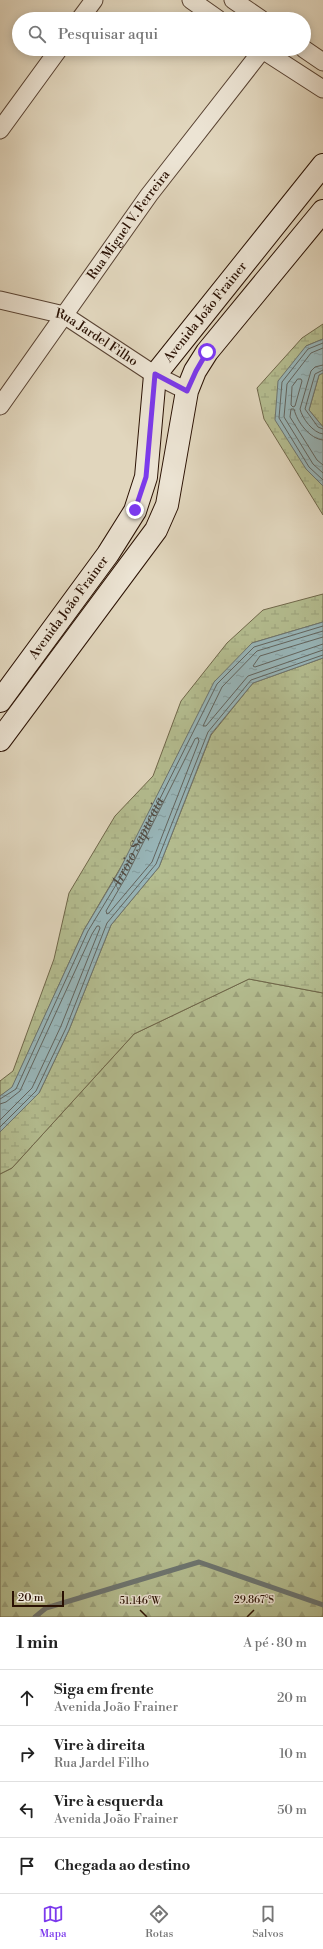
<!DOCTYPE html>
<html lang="pt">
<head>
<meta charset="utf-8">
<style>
  :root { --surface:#fff; --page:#f2f2f2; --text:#222; --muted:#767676; --line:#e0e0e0; --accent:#7c3aed }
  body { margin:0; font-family:"Libre Bodoni",serif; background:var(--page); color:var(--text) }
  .scale { position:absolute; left:12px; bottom:10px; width:52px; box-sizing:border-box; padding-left:4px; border:2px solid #2a1103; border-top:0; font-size:11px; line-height:14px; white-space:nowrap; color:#2a1103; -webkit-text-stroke:3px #ece4d4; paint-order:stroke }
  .stop { position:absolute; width:12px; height:12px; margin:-9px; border:3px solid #7c3aed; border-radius:50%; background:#fff }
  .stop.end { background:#7c3aed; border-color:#fff; box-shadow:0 1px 4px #0008 }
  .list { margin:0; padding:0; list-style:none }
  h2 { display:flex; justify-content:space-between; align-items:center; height:52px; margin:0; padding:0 16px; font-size:17px }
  h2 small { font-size:13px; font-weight:400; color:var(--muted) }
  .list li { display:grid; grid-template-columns:26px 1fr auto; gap:12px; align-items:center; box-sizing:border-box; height:56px; padding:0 16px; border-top:1px solid var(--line) }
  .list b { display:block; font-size:15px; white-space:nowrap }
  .list p { margin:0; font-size:13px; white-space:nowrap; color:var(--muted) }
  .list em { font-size:13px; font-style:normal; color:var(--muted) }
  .icon { flex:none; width:22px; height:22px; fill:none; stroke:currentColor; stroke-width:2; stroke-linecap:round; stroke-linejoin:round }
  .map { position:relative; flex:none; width:323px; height:1617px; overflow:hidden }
  .search { position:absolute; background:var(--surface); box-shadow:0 2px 10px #0003; left:12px; right:12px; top:12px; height:44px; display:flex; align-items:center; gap:10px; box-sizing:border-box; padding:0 14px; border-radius:22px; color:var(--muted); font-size:15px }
  .sheet { height:276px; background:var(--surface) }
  nav { display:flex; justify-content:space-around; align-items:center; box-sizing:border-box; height:56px; border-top:1px solid var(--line); background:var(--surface); font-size:11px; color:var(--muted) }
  nav a { display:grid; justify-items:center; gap:2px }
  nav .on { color:var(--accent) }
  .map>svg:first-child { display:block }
  .forest { fill:url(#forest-firs); stroke:#6f674a }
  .wetland { fill:url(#wetland-marsh); stroke:#6f674a }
  .water { fill:url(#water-ripples); stroke:#6c7571 }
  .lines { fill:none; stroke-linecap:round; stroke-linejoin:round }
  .shore { stroke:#61645f; stroke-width:1 }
  .stream { stroke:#6c7571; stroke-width:5 }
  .street-casing { stroke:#584232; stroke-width:19 }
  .secondary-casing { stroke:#2a1103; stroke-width:24 }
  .street { stroke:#ece4d4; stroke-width:17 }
  .secondary { stroke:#ece4d4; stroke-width:22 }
  .route { stroke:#7c3aed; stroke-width:5 }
  .ticks { fill:none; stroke:#2a1103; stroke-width:1.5 }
  .labels { text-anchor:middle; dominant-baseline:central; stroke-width:3; stroke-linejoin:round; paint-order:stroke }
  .street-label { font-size:13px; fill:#2a1103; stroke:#ece4d4 }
  .water-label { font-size:14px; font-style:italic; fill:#504b43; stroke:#ece4d4 }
  .ticks-label { font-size:10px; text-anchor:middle; fill:#2a1103; stroke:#ece4d4; stroke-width:3; stroke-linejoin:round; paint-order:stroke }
</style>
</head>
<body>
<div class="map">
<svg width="323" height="1617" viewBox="0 0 323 1617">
  <defs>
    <pattern id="forest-firs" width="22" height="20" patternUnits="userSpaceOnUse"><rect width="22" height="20" fill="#b4bd90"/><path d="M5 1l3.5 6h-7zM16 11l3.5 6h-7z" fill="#9ba17b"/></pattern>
    <pattern id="wetland-marsh" width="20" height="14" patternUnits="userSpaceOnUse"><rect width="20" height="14" fill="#b4bd90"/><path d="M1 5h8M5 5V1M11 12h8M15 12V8" fill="none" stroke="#9ba17b"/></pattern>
    <pattern id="water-ripples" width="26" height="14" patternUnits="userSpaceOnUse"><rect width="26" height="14" fill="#98b7bb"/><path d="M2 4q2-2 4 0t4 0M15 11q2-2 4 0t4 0" fill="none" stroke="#839c9f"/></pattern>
  </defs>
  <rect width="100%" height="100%" fill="#e1d6bd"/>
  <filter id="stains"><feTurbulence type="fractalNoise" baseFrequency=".005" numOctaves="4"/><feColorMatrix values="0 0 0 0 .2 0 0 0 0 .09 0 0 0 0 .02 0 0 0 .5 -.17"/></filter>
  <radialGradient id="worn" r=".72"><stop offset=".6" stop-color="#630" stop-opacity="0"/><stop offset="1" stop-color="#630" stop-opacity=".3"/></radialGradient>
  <!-- forest -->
  <polygon class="forest" points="249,979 323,993 323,1617 0,1617 0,1174 12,1168 134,1034"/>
  <!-- wetland -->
  <g class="wetland">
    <polygon points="323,324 323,339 306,346 306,469 323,486 323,515 264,419 257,388 302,338"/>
    <polygon points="323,373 323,427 309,410 319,375"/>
    <polygon points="323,594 323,622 252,643 84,930 12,1088 0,1096 0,1081 13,1071 54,959 69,893 115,816 153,776 181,701 227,643 263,610"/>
    <polygon points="323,658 323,993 249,979 134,1034 12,1168 0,1174 0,1132 39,1093 69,1030 111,925 159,867 211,735 253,683"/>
  </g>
  <!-- water -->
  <g class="water">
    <polygon points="323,339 323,373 319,375 309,410 323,427 323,486 306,469 275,420 278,381 306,346"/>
    <polygon points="323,622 323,658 253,683 211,734 159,867 111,925 69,1030 39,1093 0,1132 0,1096 12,1087 84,930 118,873 214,682 252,643"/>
  </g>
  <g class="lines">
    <!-- shore -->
    <g class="shore">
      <polyline points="323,343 308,349 282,382 279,418 309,467 323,480"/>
      <polyline points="323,348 311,353 287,384 284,417 313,464 323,473"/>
      <path d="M 323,365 L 315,367 L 311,371 L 300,409 C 302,418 313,433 323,434"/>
      <polyline points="323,370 315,374 305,409 318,427 323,429"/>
      <polygon points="298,379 301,379 302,381 295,406 293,407 291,405 292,387"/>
      <path d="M 323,440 C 310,439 297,422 294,409 L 291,409 L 290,417 L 317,460 L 323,465"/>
      <polyline points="323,631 257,651 222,687 203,726 206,726 248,676 323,650"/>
      <polyline points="323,637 260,656 253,666 255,667 323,644"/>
      <polygon points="198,738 199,741 152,862 109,913 107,914 106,911 126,877 195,739"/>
      <path id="s1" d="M 0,1099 L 16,1089 L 88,931 L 122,875 L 217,684 L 254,647 L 323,626"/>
      <polyline points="0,1104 6,1102 20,1091 92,934 97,926 99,926 100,928 61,1026 32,1088 0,1120"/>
      <polyline points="0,1127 36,1091 66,1028 107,923 156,864 208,732 251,680 323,655"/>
    </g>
    <!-- stream -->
    <polyline class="stream" points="35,1617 46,1608 199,1562 323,1605"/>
    <!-- street casing -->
    <g class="street-casing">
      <g id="street">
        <polyline points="191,0 218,19"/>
        <polyline points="233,0 261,19"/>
        <polyline points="80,19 94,0"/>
        <polyline points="261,49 323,89"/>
        <polyline points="304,49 323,62"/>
        <polyline points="0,130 59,49"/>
        <path id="s2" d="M 0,300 L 64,315 L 155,375 L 187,391"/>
        <path id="s3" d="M 0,406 L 149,195 L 263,49"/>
      </g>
    </g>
    <!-- secondary casing -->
    <g class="secondary-casing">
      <g id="secondary">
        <path id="s4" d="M 0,701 L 108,554 L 135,511 L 146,477 L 155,375 L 323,165"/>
        <polyline points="0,740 156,530 167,505 187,391 195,371 207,352 323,211"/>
      </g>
    </g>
    <!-- street -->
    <use href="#street" class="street"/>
    <!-- secondary -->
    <use href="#secondary" class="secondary"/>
  </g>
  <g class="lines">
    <!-- route -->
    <polyline class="route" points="135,510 146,477 155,374 187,391 196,371 207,352"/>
  </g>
  <!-- ticks -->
  <path class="ticks" d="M 140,1610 L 147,1617M 247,1617 L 254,1610"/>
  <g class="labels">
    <!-- street labels -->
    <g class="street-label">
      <text stroke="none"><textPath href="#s3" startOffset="222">Rua Miguel V. Ferreira</textPath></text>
      <text stroke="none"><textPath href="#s4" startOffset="452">Avenida João Frainer</textPath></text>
      <text stroke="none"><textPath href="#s2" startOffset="105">Rua Jardel Filho</textPath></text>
      <text stroke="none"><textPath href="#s4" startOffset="116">Avenida João Frainer</textPath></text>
    </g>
    <!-- water labels -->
    <g class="water-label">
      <text stroke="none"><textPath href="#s1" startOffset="294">Arroio Sapucaia</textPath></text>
    </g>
  </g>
  <g class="ticks-label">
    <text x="254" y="1603">29.867°S</text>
    <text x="140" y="1604">51.146°W</text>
  </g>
  <rect width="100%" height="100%" filter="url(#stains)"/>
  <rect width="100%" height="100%" fill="url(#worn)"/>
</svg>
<div class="scale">20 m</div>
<div class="stop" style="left:207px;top:352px"></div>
<div class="stop end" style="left:135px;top:510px"></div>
<div class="search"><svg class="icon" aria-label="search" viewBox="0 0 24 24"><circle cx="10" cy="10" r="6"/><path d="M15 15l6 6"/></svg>Pesquisar aqui</div>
</div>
<section class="sheet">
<h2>1 min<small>A pé · 80 m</small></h2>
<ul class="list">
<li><svg class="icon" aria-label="ahead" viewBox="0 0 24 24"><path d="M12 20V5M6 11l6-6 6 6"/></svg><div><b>Siga em frente</b><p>Avenida João Frainer</p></div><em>20 m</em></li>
<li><svg class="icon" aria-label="right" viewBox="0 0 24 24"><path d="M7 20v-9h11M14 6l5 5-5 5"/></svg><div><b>Vire à direita</b><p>Rua Jardel Filho</p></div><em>10 m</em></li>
<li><svg class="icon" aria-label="left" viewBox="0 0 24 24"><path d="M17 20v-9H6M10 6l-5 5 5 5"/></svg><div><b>Vire à esquerda</b><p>Avenida João Frainer</p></div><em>50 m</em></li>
<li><svg class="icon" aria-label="arrive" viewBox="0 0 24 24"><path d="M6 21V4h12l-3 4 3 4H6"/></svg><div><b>Chegada ao destino</b></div></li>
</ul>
</section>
<nav>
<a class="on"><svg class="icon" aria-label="map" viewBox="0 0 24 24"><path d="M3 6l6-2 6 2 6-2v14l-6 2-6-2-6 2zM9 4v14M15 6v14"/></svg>Mapa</a>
<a><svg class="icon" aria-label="directions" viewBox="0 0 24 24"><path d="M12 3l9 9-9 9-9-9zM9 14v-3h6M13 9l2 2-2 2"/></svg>Rotas</a>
<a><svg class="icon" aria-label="saved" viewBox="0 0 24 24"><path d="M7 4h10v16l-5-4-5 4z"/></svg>Salvos</a>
</nav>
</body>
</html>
